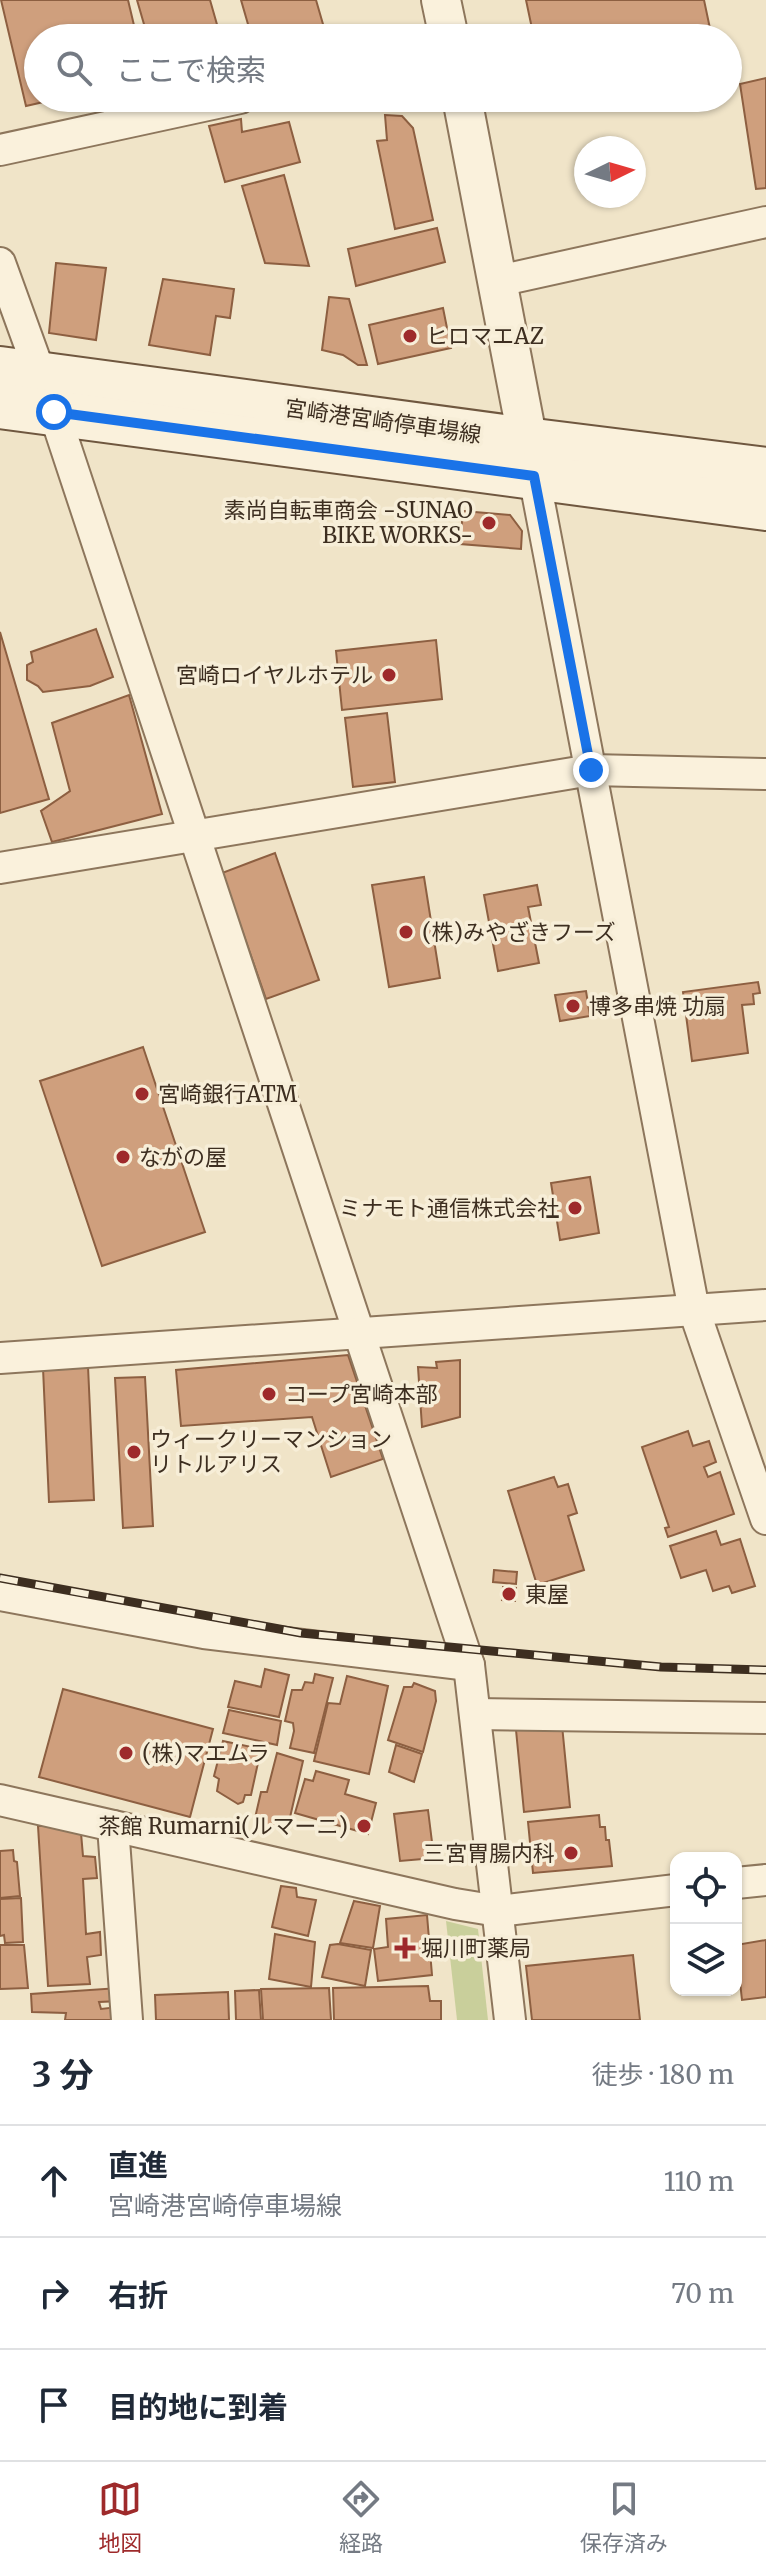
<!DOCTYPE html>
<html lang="ja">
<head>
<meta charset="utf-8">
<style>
  :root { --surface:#fff; --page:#f6f6f7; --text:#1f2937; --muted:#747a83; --line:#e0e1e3; --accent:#9e2a2b }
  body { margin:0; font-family:Merriweather,"Noto Sans JP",serif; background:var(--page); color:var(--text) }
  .controls { position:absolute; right:24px; bottom:24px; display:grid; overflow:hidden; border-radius:16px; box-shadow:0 2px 6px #0004 }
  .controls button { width:72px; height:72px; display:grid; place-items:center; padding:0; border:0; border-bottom:2px solid var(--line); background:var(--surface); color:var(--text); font:40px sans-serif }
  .compass { position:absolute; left:574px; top:136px; width:72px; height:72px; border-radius:50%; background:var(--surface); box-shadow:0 2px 6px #0004; rotate:85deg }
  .stop { position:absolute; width:24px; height:24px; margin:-18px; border:6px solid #1a73e8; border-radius:50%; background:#fff }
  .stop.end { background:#1a73e8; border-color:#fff; box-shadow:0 2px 8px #0008 }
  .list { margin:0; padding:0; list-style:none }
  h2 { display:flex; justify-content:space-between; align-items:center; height:104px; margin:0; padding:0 32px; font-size:34px }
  h2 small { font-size:26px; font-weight:400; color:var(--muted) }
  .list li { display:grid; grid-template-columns:52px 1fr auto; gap:24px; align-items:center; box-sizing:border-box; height:112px; padding:0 32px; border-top:2px solid var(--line) }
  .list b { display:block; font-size:30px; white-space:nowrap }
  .list p { margin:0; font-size:26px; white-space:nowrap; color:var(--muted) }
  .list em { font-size:26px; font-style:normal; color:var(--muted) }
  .icon { flex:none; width:44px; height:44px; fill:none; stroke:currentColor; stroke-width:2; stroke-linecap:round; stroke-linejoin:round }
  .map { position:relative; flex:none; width:766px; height:2020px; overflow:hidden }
  .search { position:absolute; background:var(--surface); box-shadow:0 2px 6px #0004; left:24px; right:24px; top:24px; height:88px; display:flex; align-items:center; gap:20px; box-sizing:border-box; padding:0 28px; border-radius:44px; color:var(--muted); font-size:30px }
  .sheet { height:440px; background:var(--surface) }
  nav { display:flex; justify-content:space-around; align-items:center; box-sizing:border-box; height:112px; border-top:2px solid var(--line); background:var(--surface); font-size:22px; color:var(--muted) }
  nav a { display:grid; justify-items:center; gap:4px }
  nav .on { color:var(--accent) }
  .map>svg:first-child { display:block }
  .green { fill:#c9cf9b }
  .building { fill:#cf9f7d; stroke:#8d5f41; stroke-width:2 }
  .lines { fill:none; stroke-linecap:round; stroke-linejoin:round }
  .minor-casing { stroke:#8d765c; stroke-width:34 }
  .tertiary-casing { stroke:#8d765c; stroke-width:42 }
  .secondary-casing { stroke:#6f573f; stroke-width:48 }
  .minor { stroke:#faf1dc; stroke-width:30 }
  .tertiary { stroke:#faf1dc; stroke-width:38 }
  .secondary { stroke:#faf1dc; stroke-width:44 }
  .rail-casing { stroke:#3d2e20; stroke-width:9 }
  .rail { stroke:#f7eed8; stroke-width:6; stroke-dasharray:18; stroke-linecap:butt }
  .route { stroke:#1a73e8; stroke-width:10 }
  .poi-dot { fill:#9e2a2b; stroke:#f7eed8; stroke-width:3 }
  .labels { text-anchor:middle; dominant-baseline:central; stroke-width:7; stroke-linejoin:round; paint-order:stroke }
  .poi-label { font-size:22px; fill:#3d2e20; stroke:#f7eed8; text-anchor:start }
  .street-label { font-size:22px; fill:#3d2e20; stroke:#f7eed8 }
</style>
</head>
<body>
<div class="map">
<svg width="766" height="2020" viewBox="0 0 766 2020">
  <rect width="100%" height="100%" fill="#f0e4c8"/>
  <!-- green -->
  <polygon class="green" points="446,1921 478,1929 488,2020 457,2020"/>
  <!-- building -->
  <g class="building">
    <polygon points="1,0 128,0 137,38 38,38 38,98 61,98 26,106"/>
    <polygon points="137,0 210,0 220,35 239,29 242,38 148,38"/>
    <polygon points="241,0 316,0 327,38 252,38"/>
    <polygon points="526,0 704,0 712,38 534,38"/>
    <polygon points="766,78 766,188 756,189 740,84"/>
    <polygon points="385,115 402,116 413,128 433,220 395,229 377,141 387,140"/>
    <polygon points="241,119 242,132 289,122 300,162 225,182 209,126"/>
    <polygon points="284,175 309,266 265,263 242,186"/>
    <polygon points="437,228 445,262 356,286 348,249"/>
    <polygon points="56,263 106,268 96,340 49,333"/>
    <polygon points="163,279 234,289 230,318 216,316 210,355 149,345"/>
    <polygon points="329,297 349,299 367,365 358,365 343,355 322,350"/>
    <polygon points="443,308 451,348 378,364 369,325"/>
    <polygon points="463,511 510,515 522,531 521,549 460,544"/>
    <polygon points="96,629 113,677 90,686 43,692 38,686 27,680 27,665 33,662 31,652"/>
    <polygon points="0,632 49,799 0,813"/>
    <polygon points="436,640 442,699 342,710 336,651"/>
    <polygon points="129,695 162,814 52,842 41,811 70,791 52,723"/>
    <polygon points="387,713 395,782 353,787 345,718"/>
    <polygon points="275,853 319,980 266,999 222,873"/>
    <polygon points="424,877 440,978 389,987 372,885"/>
    <polygon points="537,885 541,905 528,907 539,963 498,971 484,895"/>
    <polygon points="758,982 760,993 753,994 754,1004 742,1005 748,1053 692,1061 683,992"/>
    <polygon points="586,991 590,1016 560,1021 555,995"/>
    <polygon points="143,1047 205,1232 102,1266 40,1081"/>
    <polygon points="590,1177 599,1233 560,1240 551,1183"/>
    <polygon points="348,1355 383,1459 331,1477 312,1417 181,1426 176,1370"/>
    <polygon points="460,1360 460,1417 422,1427 418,1367 437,1368 436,1362"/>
    <polygon points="88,1366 94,1500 49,1502 43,1368"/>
    <polygon points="145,1377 153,1526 123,1528 115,1378"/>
    <polygon points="688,1431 693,1446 709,1441 716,1462 704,1467 708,1477 720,1472 734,1514 668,1537 665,1528 669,1527 642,1447"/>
    <polygon points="554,1477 558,1487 568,1484 577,1513 568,1516 584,1570 537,1585 508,1491"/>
    <polygon points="716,1531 721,1545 740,1539 755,1586 732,1593 729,1586 713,1591 706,1570 681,1578 670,1546"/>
    <polygon points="494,1570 517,1572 516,1584 493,1582"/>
    <polygon points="503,1587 516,1588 515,1601 502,1600"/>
    <polygon points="265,1669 289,1675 279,1717 228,1707 235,1681 261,1687"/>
    <polygon points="315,1674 333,1678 314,1753 290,1748 294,1731 293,1723 285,1721 292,1690 302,1690 305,1682 313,1683"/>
    <polygon points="347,1676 388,1686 369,1774 314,1761 328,1703 340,1704"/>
    <polygon points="414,1683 435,1691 436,1701 423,1752 388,1740 404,1687 412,1687"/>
    <polygon points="63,1689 213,1729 190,1817 39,1777"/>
    <polygon points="229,1710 281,1721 277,1745 223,1733"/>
    <polygon points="562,1725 570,1807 524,1812 516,1730"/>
    <polygon points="223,1741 261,1749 251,1795 245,1795 243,1802 238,1804 217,1791 219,1779 214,1776"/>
    <polygon points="396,1745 422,1754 414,1782 389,1772"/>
    <polygon points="277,1753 303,1761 288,1826 278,1824 274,1828 268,1827 255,1818 261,1792 267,1792"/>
    <polygon points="316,1771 349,1780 345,1794 376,1803 368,1834 295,1813 305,1779 313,1781"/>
    <polygon points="428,1810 434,1858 400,1861 394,1814"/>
    <polygon points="599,1815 600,1827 605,1827 606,1840 609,1840 612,1866 533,1873 528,1822"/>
    <polygon points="73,1825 81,1833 83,1856 95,1857 97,1878 83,1879 86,1934 100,1932 101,1955 87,1957 90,1984 48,1986 38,1826"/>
    <polygon points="13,1850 14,1861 17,1862 20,1896 0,1898 0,1851"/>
    <polygon points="281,1886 296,1888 297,1897 316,1900 308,1936 272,1927"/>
    <polygon points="21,1898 23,1942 5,1943 4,1935 0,1936 0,1899"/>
    <polygon points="354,1901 380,1906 373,1948 340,1943"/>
    <polygon points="427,1915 432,1975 378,1981 374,1949 388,1947 386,1919"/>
    <polygon points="275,1934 315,1942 311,1987 269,1979"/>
    <polygon points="766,1940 766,1997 742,2000 736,1945"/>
    <polygon points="338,1944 371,1950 365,1986 322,1977 330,1945"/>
    <polygon points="0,1945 24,1945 28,1988 0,1989"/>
    <polygon points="633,1955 640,2020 532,2020 526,1966"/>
    <polygon points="428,1986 430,2001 441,2001 441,2020 334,2020 333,1988"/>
    <polygon points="119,1988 120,2001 99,2002 101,2009 118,2007 119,2020 65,2020 66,2013 32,2012 31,1994"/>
    <polygon points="329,1988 331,2020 263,2020 261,1989"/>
    <polygon points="259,1990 261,2020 236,2020 235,1991"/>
    <polygon points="228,1992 229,2020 156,2020 155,1995"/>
  </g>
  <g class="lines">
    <!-- minor casing -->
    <g class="minor-casing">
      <g id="minor">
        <polyline points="0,150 240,98"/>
        <polyline points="0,263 54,412 469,1665 510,2020"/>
        <polyline points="498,281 766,222"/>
        <polyline points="534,476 694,1310 766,1519"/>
        <polyline points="0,868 591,770 766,774"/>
        <polyline points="0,1358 766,1305"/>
        <polyline points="0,1595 204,1633 469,1665"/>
        <polyline points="475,1714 766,1718"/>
        <polyline points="0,1800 455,1904 498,1911 676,1890"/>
        <polyline points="113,1826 127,2020"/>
        <polyline points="736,1883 766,1880"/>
      </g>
    </g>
    <!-- tertiary casing -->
    <g class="tertiary-casing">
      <g id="tertiary">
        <polyline points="441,0 449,38"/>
        <polyline points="462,98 533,468"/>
      </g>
    </g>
    <!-- secondary casing -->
    <g class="secondary-casing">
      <g id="secondary">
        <polyline points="0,369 526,440 766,470"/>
        <polyline points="0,406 766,508"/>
      </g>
    </g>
    <!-- minor -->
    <use href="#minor" class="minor"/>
    <!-- tertiary -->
    <use href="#tertiary" class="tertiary"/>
    <!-- secondary -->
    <use href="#secondary" class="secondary"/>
    <!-- rail casing -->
    <g class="rail-casing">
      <polyline id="rail" points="0,1578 301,1633 661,1667 766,1670"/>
    </g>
    <!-- rail -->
    <use href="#rail" class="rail"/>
  </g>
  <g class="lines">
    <!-- route -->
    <polyline class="route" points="54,412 534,476 591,770"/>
  </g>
  <!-- markers -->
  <g class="poi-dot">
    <circle cx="410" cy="336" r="8"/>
    <circle cx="489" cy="523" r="8"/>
    <circle cx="389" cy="675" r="8"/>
    <circle cx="406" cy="932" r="8"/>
    <circle cx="573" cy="1006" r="8"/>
    <circle cx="142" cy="1094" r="8"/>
    <circle cx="123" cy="1157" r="8"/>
    <circle cx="575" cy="1208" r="8"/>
    <circle cx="269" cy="1394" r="8"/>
    <circle cx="134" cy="1452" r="8"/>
    <circle cx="509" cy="1594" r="8"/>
    <circle cx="126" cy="1753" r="8"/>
    <circle cx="364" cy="1826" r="8"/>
    <circle cx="571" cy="1853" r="8"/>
    <path d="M401 1936h8v8h8v8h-8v8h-8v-8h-8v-8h8z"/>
  </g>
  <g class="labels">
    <!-- poi labels -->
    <g class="poi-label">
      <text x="426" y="336">ヒロマエAZ</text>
      <text x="473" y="510" text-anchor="end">素尚自転車商会 -SUNAO<tspan x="473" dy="25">BIKE WORKS-</tspan></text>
      <text x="373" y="675" text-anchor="end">宮崎ロイヤルホテル</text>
      <text x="422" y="932">(株)みやざきフーズ</text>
      <text x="589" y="1006">博多串焼 功扇</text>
      <text x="158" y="1094">宮崎銀行ATM</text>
      <text x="139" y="1157">ながの屋</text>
      <text x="559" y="1208" text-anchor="end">ミナモト通信株式会社</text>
      <text x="285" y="1394">コープ宮崎本部</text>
      <text x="150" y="1439">ウィークリーマンション<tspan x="150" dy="25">リトルアリス</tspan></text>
      <text x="525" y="1594">東屋</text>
      <text x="142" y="1753">(株)マエムラ</text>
      <text x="348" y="1826" text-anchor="end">茶館 Rumarni(ルマーニ)</text>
      <text x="555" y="1853" text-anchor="end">三宮胃腸内科</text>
      <text x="421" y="1948">堀川町薬局</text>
    </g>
    <!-- street labels -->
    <g class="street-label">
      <text transform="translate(383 421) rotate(8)">宮崎港宮崎停車場線</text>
    </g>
  </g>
</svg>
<div class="controls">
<button><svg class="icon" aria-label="locate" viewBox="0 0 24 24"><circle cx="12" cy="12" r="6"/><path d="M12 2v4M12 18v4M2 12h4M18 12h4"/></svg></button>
<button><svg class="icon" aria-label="layers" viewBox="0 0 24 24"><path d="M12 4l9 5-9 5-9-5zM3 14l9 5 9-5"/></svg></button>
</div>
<svg class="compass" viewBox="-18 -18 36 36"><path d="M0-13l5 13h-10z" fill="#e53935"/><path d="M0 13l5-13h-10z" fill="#747a83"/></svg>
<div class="stop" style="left:54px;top:412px"></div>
<div class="stop end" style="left:591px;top:770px"></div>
<div class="search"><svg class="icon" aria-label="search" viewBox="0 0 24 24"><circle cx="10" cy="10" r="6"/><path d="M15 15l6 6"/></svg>ここで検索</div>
</div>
<section class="sheet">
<h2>3 分<small>徒歩 · 180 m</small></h2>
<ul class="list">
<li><svg class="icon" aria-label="ahead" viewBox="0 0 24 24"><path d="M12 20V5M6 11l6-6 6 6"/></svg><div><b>直進</b><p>宮崎港宮崎停車場線</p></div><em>110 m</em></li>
<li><svg class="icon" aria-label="right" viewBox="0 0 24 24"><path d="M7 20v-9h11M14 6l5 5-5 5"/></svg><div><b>右折</b></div><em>70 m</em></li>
<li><svg class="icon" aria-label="arrive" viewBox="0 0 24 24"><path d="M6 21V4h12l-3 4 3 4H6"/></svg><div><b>目的地に到着</b></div></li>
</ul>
</section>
<nav>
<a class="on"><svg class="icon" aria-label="map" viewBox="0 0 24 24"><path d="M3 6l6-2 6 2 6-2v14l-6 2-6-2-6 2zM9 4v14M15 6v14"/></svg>地図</a>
<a><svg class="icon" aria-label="directions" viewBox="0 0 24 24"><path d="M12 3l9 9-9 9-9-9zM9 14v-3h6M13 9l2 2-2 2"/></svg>経路</a>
<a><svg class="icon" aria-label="saved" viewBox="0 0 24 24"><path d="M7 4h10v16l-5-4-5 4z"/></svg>保存済み</a>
</nav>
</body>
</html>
